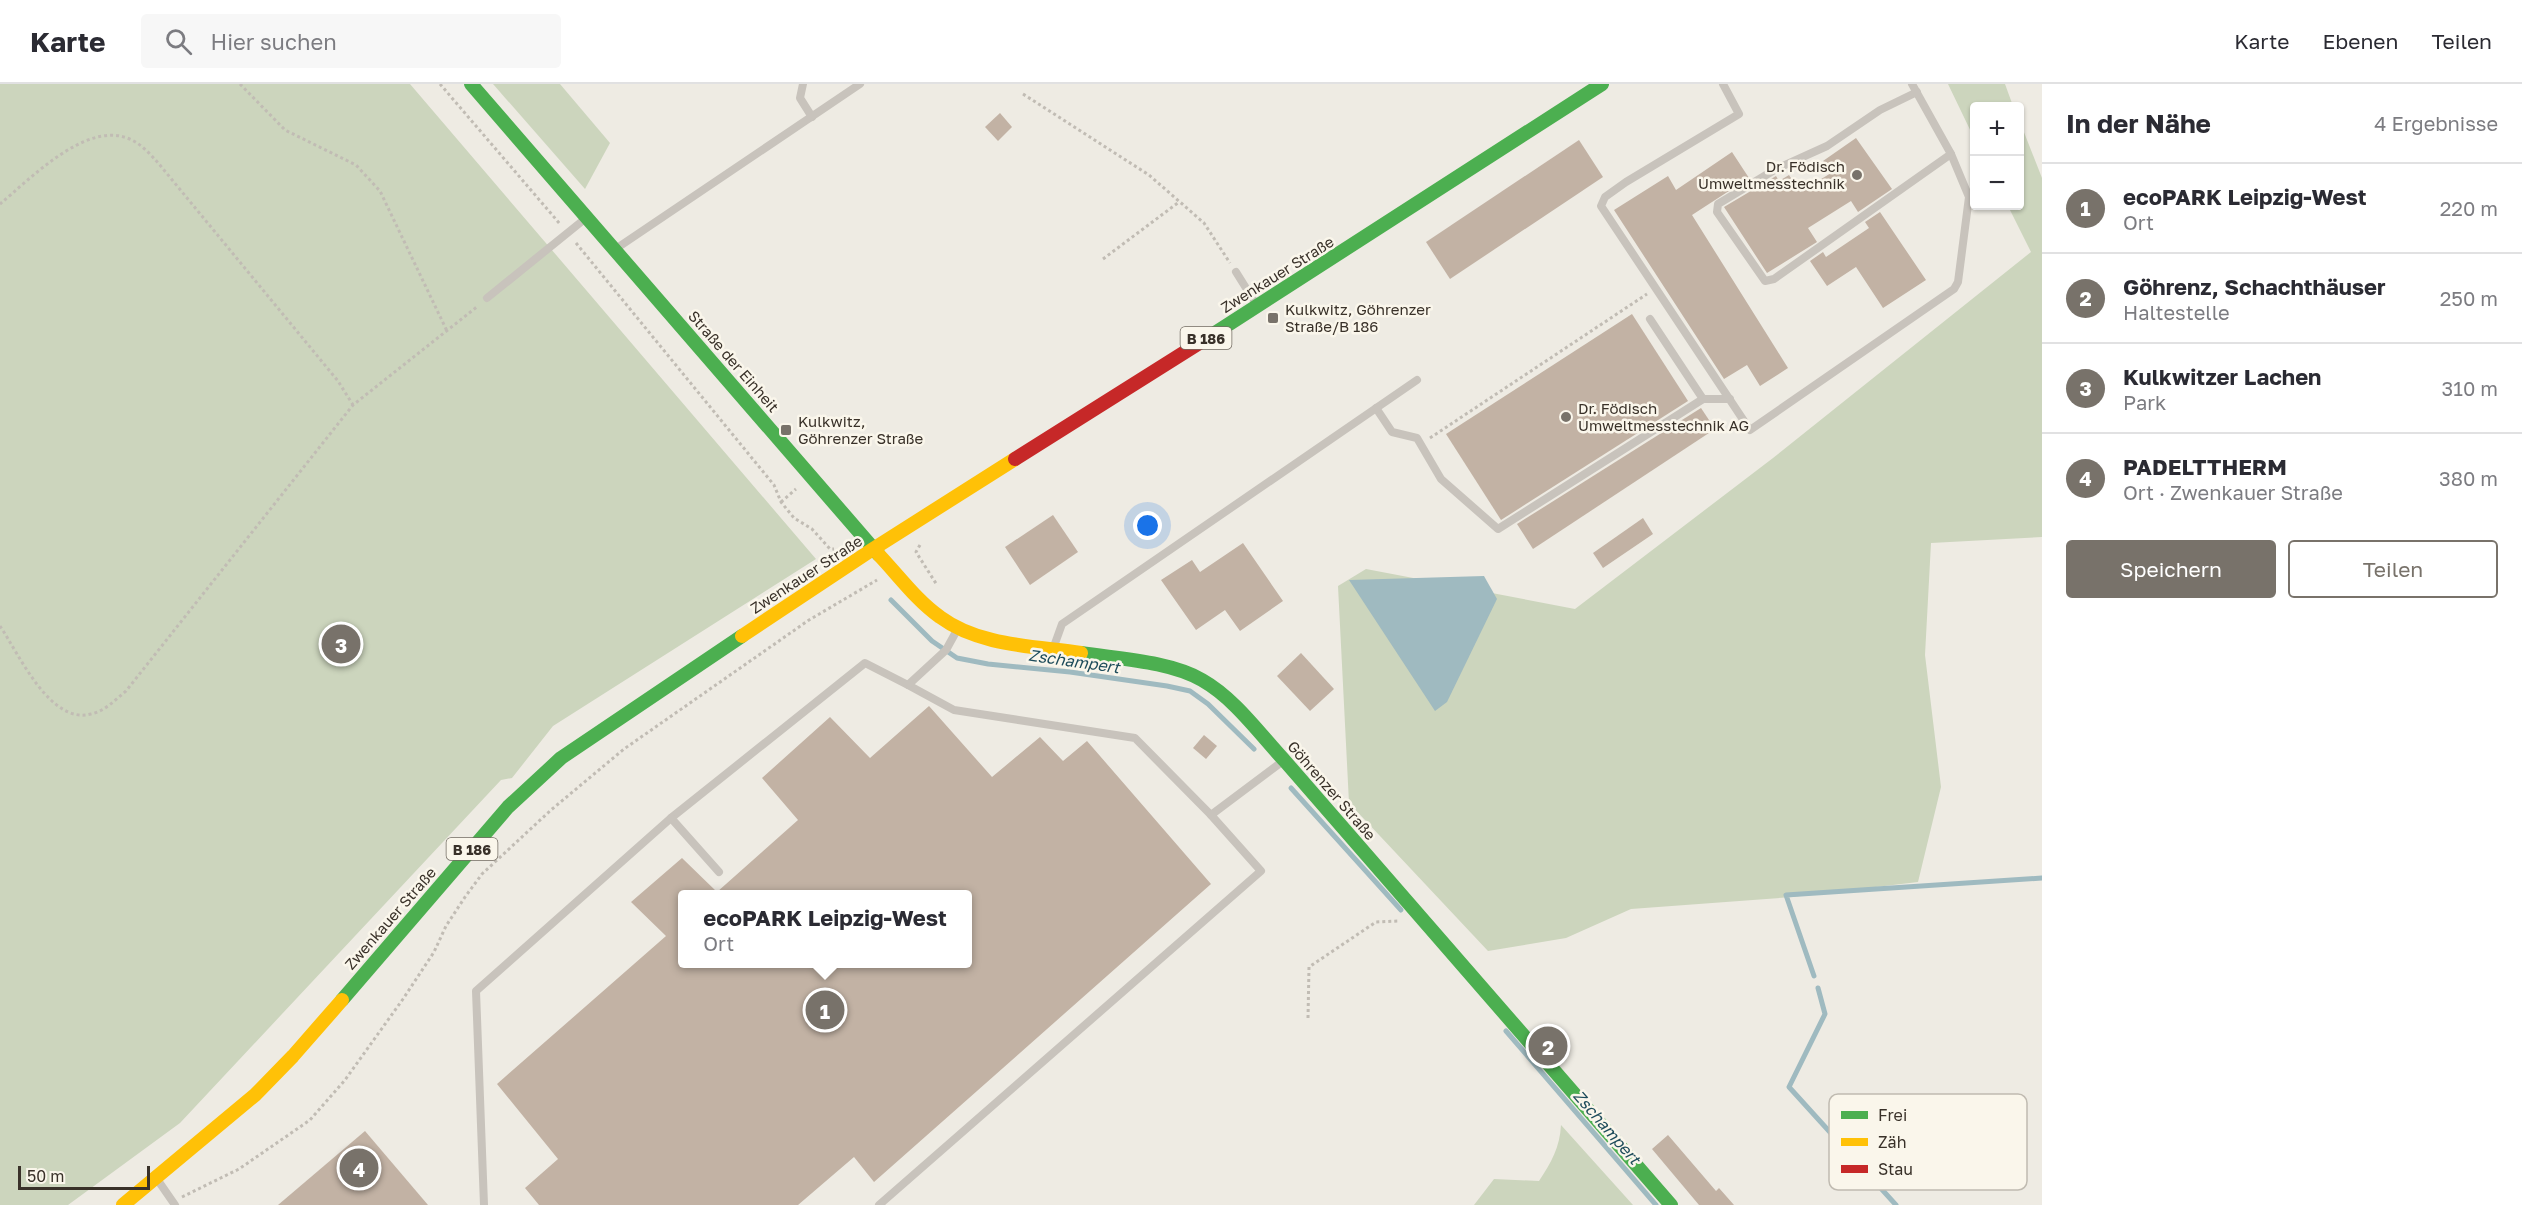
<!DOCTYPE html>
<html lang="de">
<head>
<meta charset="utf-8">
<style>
  :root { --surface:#fff; --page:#f7f7f7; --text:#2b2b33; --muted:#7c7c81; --line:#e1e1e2; --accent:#78726a }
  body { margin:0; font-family:"Golos Text",sans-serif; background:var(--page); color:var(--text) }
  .controls { position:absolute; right:18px; top:18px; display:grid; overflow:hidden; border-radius:6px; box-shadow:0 2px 4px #0004 }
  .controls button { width:54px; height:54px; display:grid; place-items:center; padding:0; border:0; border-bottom:2px solid var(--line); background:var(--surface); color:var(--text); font:30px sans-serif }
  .scale { position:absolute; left:18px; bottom:15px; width:132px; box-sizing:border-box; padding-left:6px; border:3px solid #393129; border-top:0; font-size:16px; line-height:21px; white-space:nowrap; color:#393129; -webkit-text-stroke:4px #faf6eb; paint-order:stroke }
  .you { position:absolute; left:1148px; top:442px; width:21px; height:21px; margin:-15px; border:4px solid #fff; border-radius:50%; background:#1a73e8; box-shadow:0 0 0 9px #1a73e833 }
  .badge { display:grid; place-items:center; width:39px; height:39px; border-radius:50%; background:var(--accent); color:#fff; font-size:20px; font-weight:700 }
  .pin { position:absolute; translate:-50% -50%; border:3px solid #fff; box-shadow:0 2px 6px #0006 }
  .popup { position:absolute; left:678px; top:806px; width:294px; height:78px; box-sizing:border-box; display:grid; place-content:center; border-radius:6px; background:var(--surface); filter:drop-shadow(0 2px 4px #0005); font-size:20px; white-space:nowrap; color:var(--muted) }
  .popup b { font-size:22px; color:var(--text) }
  .popup::after { content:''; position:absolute; left:50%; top:100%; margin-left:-12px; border:12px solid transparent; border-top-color:var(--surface) }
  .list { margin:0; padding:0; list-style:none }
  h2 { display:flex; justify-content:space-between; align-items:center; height:78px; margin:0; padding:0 24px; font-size:26px }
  h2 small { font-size:20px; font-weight:400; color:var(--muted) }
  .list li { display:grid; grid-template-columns:39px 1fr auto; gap:18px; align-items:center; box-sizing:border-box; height:90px; padding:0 24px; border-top:2px solid var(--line) }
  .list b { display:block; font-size:22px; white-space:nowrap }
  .list p { margin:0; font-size:20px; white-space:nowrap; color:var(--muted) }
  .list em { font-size:20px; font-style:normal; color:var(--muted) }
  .actions { display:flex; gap:12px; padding:18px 24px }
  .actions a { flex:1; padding:14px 0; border:2px solid var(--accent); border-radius:6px; text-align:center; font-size:21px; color:var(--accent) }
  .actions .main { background:var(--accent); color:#fff }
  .icon { flex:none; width:33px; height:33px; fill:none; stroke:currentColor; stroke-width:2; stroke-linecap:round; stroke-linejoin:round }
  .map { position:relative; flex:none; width:2042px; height:1121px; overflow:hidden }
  header { display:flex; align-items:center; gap:36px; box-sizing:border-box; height:84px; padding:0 30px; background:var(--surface); border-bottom:2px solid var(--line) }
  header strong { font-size:28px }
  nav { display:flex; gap:33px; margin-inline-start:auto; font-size:21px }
  .search { width:420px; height:54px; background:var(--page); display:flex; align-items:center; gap:15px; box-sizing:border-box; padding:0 21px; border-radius:6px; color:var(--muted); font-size:22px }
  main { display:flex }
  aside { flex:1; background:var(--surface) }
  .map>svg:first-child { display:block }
  .green { fill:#ccd5bd }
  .water { fill:#9fbac0 }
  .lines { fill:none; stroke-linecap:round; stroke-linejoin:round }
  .stream { stroke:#9fbac0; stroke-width:5 }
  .building { fill:#c2b2a4; fill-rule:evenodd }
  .path { stroke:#c1bcb4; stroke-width:3; stroke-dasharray:3 3; stroke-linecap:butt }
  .lane { stroke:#c8c3bc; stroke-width:8 }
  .fast { stroke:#4caf50; stroke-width:14 }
  .slow { stroke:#ffc107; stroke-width:14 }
  .jam { stroke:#c62828; stroke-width:14 }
  .poi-dot { fill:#78726a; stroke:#faf6eb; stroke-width:2 }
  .labels { text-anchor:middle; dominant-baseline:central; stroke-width:5; stroke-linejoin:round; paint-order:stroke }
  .shield { fill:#faf6eb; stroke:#736c63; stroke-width:1.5 }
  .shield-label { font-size:14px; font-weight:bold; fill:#393129 }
  .poi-label { font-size:15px; fill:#393129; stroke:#faf6eb; text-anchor:start }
  .street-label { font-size:15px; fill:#393129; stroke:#faf6eb }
  .water-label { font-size:16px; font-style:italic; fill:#1e4c5b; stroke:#faf6eb }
  .key { fill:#faf6eb; stroke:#c0bbb1; stroke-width:1.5 }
  .key-label { font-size:16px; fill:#393129 }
</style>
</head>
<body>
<header>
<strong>Karte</strong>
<div class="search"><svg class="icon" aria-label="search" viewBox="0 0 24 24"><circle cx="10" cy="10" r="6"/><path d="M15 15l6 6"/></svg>Hier suchen</div>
<nav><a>Karte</a><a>Ebenen</a><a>Teilen</a></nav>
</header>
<main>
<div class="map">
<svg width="2042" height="1121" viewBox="0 0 2042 1121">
  <rect width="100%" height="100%" fill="#eeebe3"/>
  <!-- green -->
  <g class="green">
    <polygon points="0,0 410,0 816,475 553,642 512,694 501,696 180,1039 68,1121 0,1121"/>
    <polygon points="493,0 560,0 610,59 585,105"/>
    <polygon points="1948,0 2005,0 2013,22 1974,22 1974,54"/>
    <polygon points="2020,38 2042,94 2042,453 1931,459 1925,571 1941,703 1918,798 1792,813 1631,825 1566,854 1488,867 1349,719 1338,502 1366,485 1575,525 1773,374 2031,168 2008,122 2020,122"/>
    <path d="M 1561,1041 L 1633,1121 L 1474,1121 L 1494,1095 L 1539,1097 C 1551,1079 1560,1063 1561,1041 Z"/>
  </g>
  <!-- water -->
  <polygon class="water" points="1484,492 1497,515 1447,618 1435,627 1349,496"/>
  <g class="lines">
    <!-- stream -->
    <g class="stream">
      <polyline points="891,516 932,557 957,574 988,580 1070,588 1167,602 1190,607 1208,620 1254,665"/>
      <polyline points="1291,704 1401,826"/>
      <polyline points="1814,892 1786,811 2042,794"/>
      <polyline points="1818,904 1825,930 1789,1003 1896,1121"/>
      <polyline points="1506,947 1656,1121"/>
    </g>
  </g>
  <!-- building -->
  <g class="building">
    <polygon points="1000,29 1012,43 998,57 985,43"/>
    <polygon points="1856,54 1892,105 1858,128 1851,117 1808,144 1817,158 1767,189 1724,123 1776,92 1779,97 1789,91 1800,108 1831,89 1823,77"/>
    <polygon points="1579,56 1603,93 1450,195 1426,158"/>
    <polygon points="1732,68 1749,94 1692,131 1788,284 1760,302 1747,281 1724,295 1614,126 1668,92 1676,106"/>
    <polygon points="1880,128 1926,196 1883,224 1856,183 1827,202 1810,177 1823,168 1826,173 1869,144 1865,138"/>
    <polygon points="1632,230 1688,317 1501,436 1446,350"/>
    <polygon points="1701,324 1715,345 1533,465 1517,440"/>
    <polygon points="1053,431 1078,468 1030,501 1005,463"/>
    <polygon points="1643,434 1653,450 1603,484 1593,469"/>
    <polygon points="1243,459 1283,517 1240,547 1225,526 1196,546 1161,496 1192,476 1200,488"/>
    <polygon points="1301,569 1334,605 1310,627 1277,592"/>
    <path d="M 929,622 L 992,693 L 1040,653 L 1063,677 L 1087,657 L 1211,800 L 874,1098 L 854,1073 L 798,1121 L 539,1121 L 525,1104 L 558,1075 L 497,1000 L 666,852 L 631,818 L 682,774 L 717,808 L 798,736 L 762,694 L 830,633 L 870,674 ZM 682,810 L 968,810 L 968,879 L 682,879 Z"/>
    <polygon points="1204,651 1217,662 1206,675 1193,664"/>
    <polygon points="365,1047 428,1121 278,1121"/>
    <polygon points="1668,1051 1716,1107 1719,1104 1734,1121 1699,1121 1652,1065"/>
  </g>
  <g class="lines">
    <!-- path -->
    <g class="path">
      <polyline points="240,0 285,46 356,81 380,107 447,247"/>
      <polyline points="440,0 560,140"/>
      <polyline points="1023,10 1149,91 1204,139 1230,179"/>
      <path d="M 0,120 C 30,95 85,38 127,54 C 141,59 150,70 159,80 L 338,297 L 353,321"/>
      <polyline points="576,159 774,401 781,418 794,434 812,445 830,465 834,465"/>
      <polyline points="1103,175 1179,118"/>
      <polyline points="1430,354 1647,210"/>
      <polyline points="781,418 796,405"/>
      <polyline points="920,461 916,468 937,501"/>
      <path d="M 0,542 C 19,570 50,641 91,630 C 105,627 115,616 126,607 L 353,321 L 478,222"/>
      <polyline points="1308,934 1309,883 1376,838 1400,837"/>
      <polyline points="182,1113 239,1085 310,1036 345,996 403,915 434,868 446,842 465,813 482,790 551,726 624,665 809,536 877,496"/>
    </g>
    <!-- lane -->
    <g class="lane">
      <polyline points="803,0 800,14 812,33"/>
      <polyline points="1723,0 1739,30 1626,98 1605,113 1601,122 1750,346 1954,205 1958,198 1969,113 1951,70"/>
      <polyline points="1912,0 1951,70 1774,195 1765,197 1717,128 1718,120 1776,85 1827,62 1880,26 1917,8"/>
      <polyline points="617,164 860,0"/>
      <polyline points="1236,188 1256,220"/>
      <polyline points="487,214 586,134"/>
      <polyline points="1650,235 1703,315"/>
      <polyline points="1376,324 1392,348 1417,354 1441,395 1498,445 1703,315 1730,315"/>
      <polyline points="1053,565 1062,540 1417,296"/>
      <polyline points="908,601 954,626 1135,654 1211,731"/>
      <polyline points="719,788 671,734 865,579 908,601 946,566 957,546"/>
      <polyline points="157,1095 175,1121"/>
      <polyline points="484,1121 476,907 671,734"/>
      <polyline points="879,1121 1261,787 1211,731 1283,677"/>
    </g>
    <!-- fast -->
    <g class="fast">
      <polyline points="471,0 879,471"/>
      <polyline points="1212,251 1602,0"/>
      <path d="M 1081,569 C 1118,575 1169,577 1202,596 C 1234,614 1259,649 1284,676 L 1671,1121"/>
      <polyline points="342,916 508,723 561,674 742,552"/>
    </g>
    <!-- slow -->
    <g class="slow">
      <path d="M 879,471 C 898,491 917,517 940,533 C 979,562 1034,562 1081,569"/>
      <polyline points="742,552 873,465 1015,375"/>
      <polyline points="123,1121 255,1011 293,972 342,916"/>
    </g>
    <!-- jam -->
    <polyline class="jam" points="1015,375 1212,251"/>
  </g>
  <!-- markers -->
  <g class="poi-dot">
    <circle cx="1857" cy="91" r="6"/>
    <rect x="1267" y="228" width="12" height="12" rx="3"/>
    <circle cx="1566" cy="333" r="6"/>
    <rect x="780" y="340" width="12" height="12" rx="3"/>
  </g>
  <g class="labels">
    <!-- shield labels -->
    <g class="shield">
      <rect x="1180.5" y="243" width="51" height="22" rx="4.5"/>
      <rect x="446.5" y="754" width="51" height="22" rx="4.5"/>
    </g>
    <g class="shield-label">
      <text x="1206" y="254">B 186</text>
      <text x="472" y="765">B 186</text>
    </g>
    <!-- poi labels -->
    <g class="poi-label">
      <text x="1845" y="82" text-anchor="end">Dr. Födisch<tspan x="1845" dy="17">Umweltmesstechnik</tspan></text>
      <text x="1285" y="225">Kulkwitz, Göhrenzer<tspan x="1285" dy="17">Straße/B 186</tspan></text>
      <text x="1578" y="324">Dr. Födisch<tspan x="1578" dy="17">Umweltmesstechnik AG</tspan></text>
      <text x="798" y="337">Kulkwitz,<tspan x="798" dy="17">Göhrenzer Straße</tspan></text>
    </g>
    <!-- street labels -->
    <g class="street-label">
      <text transform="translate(1277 190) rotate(-32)">Zwenkauer Straße</text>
      <text transform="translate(734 277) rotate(49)">Straße der Einheit</text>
      <text transform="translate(806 490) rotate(-33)">Zwenkauer Straße</text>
      <text transform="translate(1332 706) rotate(49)">Göhrenzer Straße</text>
      <text transform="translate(390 834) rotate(-49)">Zwenkauer Straße</text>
    </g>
    <!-- water labels -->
    <g class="water-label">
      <text transform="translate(1074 577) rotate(8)">Zschampert</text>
      <text transform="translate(1607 1043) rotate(49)">Zschampert</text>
    </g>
  </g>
  <!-- legend -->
  <rect x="1829" y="1010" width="198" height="96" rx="9" class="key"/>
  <rect x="1841" y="1027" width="27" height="8" fill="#4caf50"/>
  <rect x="1841" y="1054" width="27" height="8" fill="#ffc107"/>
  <rect x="1841" y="1081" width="27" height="8" fill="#c62828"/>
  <g class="key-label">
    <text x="1878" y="1037">Frei</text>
    <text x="1878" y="1064">Zäh</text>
    <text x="1878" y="1091">Stau</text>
  </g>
</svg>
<div class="controls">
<button>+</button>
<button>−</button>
</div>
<div class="scale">50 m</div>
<div class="you"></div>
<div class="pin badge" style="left:825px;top:926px">1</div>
<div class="popup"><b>ecoPARK Leipzig-West</b>Ort</div>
<div class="pin badge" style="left:1548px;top:962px">2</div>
<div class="pin badge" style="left:341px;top:560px">3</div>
<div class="pin badge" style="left:359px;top:1084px">4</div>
</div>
<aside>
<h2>In der Nähe<small>4 Ergebnisse</small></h2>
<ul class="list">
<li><span class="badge">1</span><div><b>ecoPARK Leipzig-West</b><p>Ort</p></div><em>220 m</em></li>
<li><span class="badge">2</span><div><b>Göhrenz, Schachthäuser</b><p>Haltestelle</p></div><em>250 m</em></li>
<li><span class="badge">3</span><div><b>Kulkwitzer Lachen</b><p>Park</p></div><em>310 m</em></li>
<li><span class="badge">4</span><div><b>PADELTTHERM</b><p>Ort · Zwenkauer Straße</p></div><em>380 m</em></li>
</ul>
<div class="actions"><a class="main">Speichern</a><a>Teilen</a></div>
</aside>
</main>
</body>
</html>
